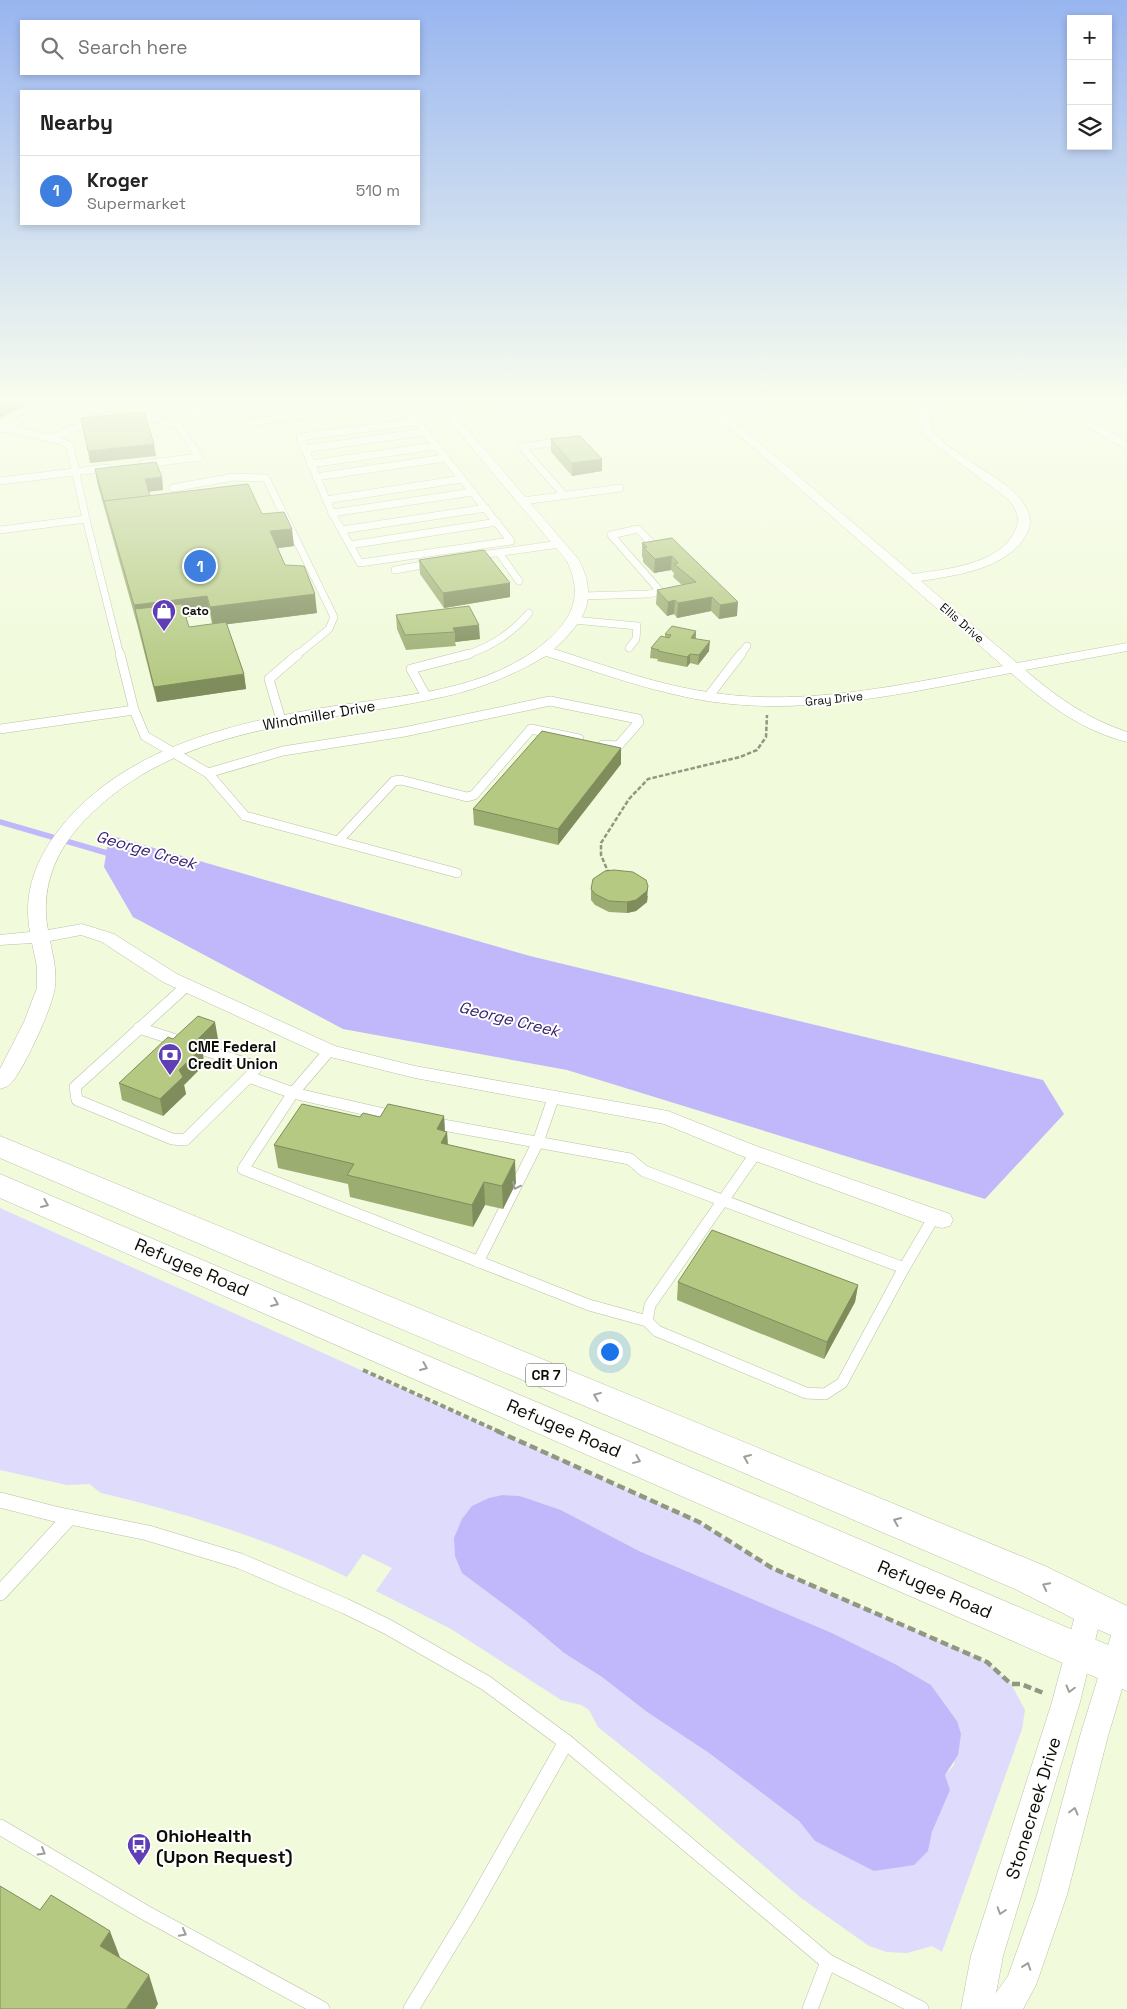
<!DOCTYPE html>
<html lang="en">
<head>
<meta charset="utf-8">
<style>
  :root { --surface:#fff; --page:#f6f6f6; --text:#222; --muted:#767676; --line:#e0e0e0; --accent:#0b8043 }
  body { margin:0; font-family:"Space Grotesk",sans-serif; background:var(--page); color:var(--text) }
  .controls { position:absolute; right:15px; top:15px; display:grid; overflow:hidden; border-radius:0px; box-shadow:0 2px 8px #0003 }
  .controls button { width:45px; height:45px; display:grid; place-items:center; padding:0; border:0; border-bottom:1px solid var(--line); background:var(--surface); color:var(--text); font:25px sans-serif }
  .you { position:absolute; left:609px; top:1351px; width:18px; height:18px; margin:-12px; border:4px solid #fff; border-radius:50%; background:#1a73e8; box-shadow:0 0 0 8px #1a73e833 }
  .badge { display:grid; place-items:center; width:32px; height:32px; border-radius:50%; background:var(--accent); color:#fff; font-size:16px; font-weight:700 }
  .pin { position:absolute; translate:-50% -50%; border:2px solid #fff; box-shadow:0 1px 5px #0006 }
  .list { margin:0; padding:0; list-style:none }
  h2 { display:flex; justify-content:space-between; align-items:center; height:65px; margin:0; padding:0 20px; font-size:21px }
  h2 small { font-size:16px; font-weight:400; color:var(--muted) }
  .list li { display:grid; grid-template-columns:32px 1fr auto; gap:15px; align-items:center; box-sizing:border-box; height:70px; padding:0 20px; border-top:1px solid var(--line) }
  .list b { display:block; font-size:19px; white-space:nowrap }
  .list p { margin:0; font-size:16px; white-space:nowrap; color:var(--muted) }
  .list em { font-size:16px; font-style:normal; color:var(--muted) }
  .icon { flex:none; width:28px; height:28px; fill:none; stroke:currentColor; stroke-width:2; stroke-linecap:round; stroke-linejoin:round }
  .map { position:relative; flex:none; width:1127px; height:2009px; overflow:hidden }
  .search { position:absolute; background:var(--surface); box-shadow:0 2px 8px #0003; left:20px; top:20px; width:400px; height:55px; display:flex; align-items:center; gap:12px; box-sizing:border-box; padding:0 18px; border-radius:0px; color:var(--muted); font-size:19px }
  .panel { position:absolute; background:var(--surface); box-shadow:0 2px 8px #0003; left:20px; top:90px; width:400px; height:135px; border-radius:0px }
  .map>svg:first-child { display:block }
  .green { fill:#dfdbfd; fill-rule:evenodd }
  .water { fill:#c1b7fb }
  .lines { fill:none; stroke-linecap:round; stroke-linejoin:round }
  .stream { stroke:#c1b7fb; stroke-width:5.5 }
  .lane-far3-casing { stroke:#b9c2a5; stroke-width:8 }
  .lane-far2-casing { stroke:#b9c2a5; stroke-width:10 }
  .lane-far1-casing { stroke:#b9c2a5; stroke-width:12 }
  .lane-casing { stroke:#b9c2a5; stroke-width:16 }
  .street-casing { stroke:#b9c2a5; stroke-width:1 }
  .primary-casing { stroke:#b9c2a5; stroke-width:1 }
  .path-far2 { stroke:#919781; stroke-width:2.5; stroke-dasharray:4.5 2; stroke-linecap:butt }
  .path-far1 { stroke:#919781; stroke-width:4; stroke-dasharray:5.5 3; stroke-linecap:butt }
  .path { stroke:#919781; stroke-width:4.5; stroke-dasharray:8 4; stroke-linecap:butt }
  .lane-far3 { stroke:#fff; stroke-width:7 }
  .lane-far2 { stroke:#fff; stroke-width:9 }
  .lane-far1 { stroke:#fff; stroke-width:11 }
  .lane { stroke:#fff; stroke-width:15 }
  .street { fill:#fff; fill-rule:evenodd }
  .primary { fill:#fff; fill-rule:evenodd }
  .wall { fill:#9cad71; fill-rule:evenodd }
  .shaded-wall { fill:#7f8d5c }
  .building { fill:#b5c983; stroke:#7f8d5c }
  .oneway { stroke:#9e9f9b }
  .labels { text-anchor:middle; dominant-baseline:central; stroke-width:4; stroke-linejoin:round; paint-order:stroke }
  .far-poi-label { font-size:12px; font-weight:bold; fill:#0c0e05; stroke:#fff; text-anchor:start }
  .far-street-label { font-size:12px; fill:#0c0e05; stroke:#fff }
  .shield { fill:#fff; stroke:#555650; stroke-width:1 }
  .shield-label { font-size:14px; font-weight:bold; fill:#0c0e05 }
  .street-label { font-size:15px; fill:#0c0e05; stroke:#fff }
  .poi-label { font-size:15px; font-weight:bold; fill:#0c0e05; stroke:#fff; text-anchor:start }
  .water-label { font-size:16px; font-style:italic; fill:#392370; stroke:#fff }
  .near-street-label { font-size:18px; fill:#0c0e05; stroke:#fff }
  .near-poi-label { font-size:18px; font-weight:bold; fill:#0c0e05; stroke:#fff; text-anchor:start }
</style>
</head>
<body>
<div class="map">
<svg width="1127" height="2009" viewBox="0 0 1127 2009">
  <rect width="100%" height="100%" fill="#f1fadb"/>
  <!-- green -->
  <path class="green" d="M 0,1208 L 699,1522 L 772,1568 L 987,1662 L 1011,1684 L 1025,1710 L 1022,1729 L 942,1952 L 932,1946 L 907,1953 L 887,1952 L 869,1946 L 801,1898 L 670,1785 L 598,1727 L 589,1710 L 581,1705 L 561,1700 L 451,1629 L 376,1591 L 392,1568 L 363,1554 L 347,1577 C 268,1539 186,1513 101,1493 L 89,1484 L 67,1485 L 0,1470 ZM 503,1495 L 520,1496 L 561,1510 L 639,1551 L 832,1633 L 895,1664 L 931,1685 L 957,1721 L 954,1765 L 945,1775 L 950,1790 L 932,1832 L 928,1851 L 875,1871 L 815,1841 L 799,1821 L 709,1753 L 647,1712 L 602,1677 L 564,1653 L 525,1620 Z"/>
  <!-- water -->
  <g class="water">
    <polygon points="109,835 530,956 1043,1080 1064,1114 985,1199 567,1070 343,1029 133,917 104,867"/>
    <polygon points="503,1495 520,1496 561,1510 639,1551 832,1633 895,1664 931,1685 957,1721 961,1734 958,1755 945,1775 950,1790 932,1832 928,1851 914,1865 874,1871 815,1841 799,1821 709,1753 647,1712 602,1677 564,1653 525,1620 462,1573 455,1556 454,1538 462,1519 472,1506 489,1498"/>
  </g>
  <g class="lines">
    <!-- stream -->
    <polyline class="stream" points="0,822 114,855"/>
    <!-- lane-far3 casing -->
    <g class="lane-far3-casing">
      <g id="lane-far3">
        <polyline points="54,398 64,404 101,412 105,416"/>
        <polyline points="203,398 187,407 195,413 205,414 350,398"/>
        <polyline points="133,416 161,420 179,426 199,457 143,464"/>
        <polyline points="249,422 403,404"/>
        <polyline points="416,422 300,437 332,513 360,563 511,541 403,404 437,399"/>
        <polyline points="5,428 58,401"/>
        <polyline points="0,429 5,428 59,440 70,446 86,519"/>
        <polyline points="52,438 95,419"/>
        <polyline points="562,441 522,447 564,495"/>
        <polyline points="304,449 424,432"/>
        <polyline points="310,464 435,446"/>
        <polyline points="316,477 445,458"/>
        <polyline points="0,481 107,468"/>
        <polyline points="173,488 233,477 266,478 334,617 329,629 297,655"/>
        <polyline points="326,500 462,479"/>
        <polyline points="523,501 620,488"/>
        <polyline points="332,513 473,492"/>
        <polyline points="0,530 86,519 120,655"/>
        <polyline points="342,530 486,508"/>
        <polyline points="350,545 497,522"/>
        <polyline points="499,553 519,581"/>
        <polyline points="474,556 560,544"/>
        <polyline points="395,570 433,563"/>
        <polyline points="583,596 649,594 660,591 611,535 638,529 657,549"/>
        <polyline points="574,620 637,626 636,639 629,648"/>
        <path d="M 466,655 C 492,646 511,634 529,613"/>
        <polyline points="740,655 747,646"/>
      </g>
    </g>
    <!-- lane-far2 casing -->
    <g class="lane-far2-casing">
      <g id="lane-far2">
        <polyline points="120,654 134,710 145,736 208,773 245,816 457,873"/>
        <polyline points="426,696 411,669 469,654"/>
        <polyline points="708,697 741,654"/>
        <polyline points="281,720 269,679 298,654"/>
        <polyline points="0,729 134,710"/>
        <polyline points="208,773 283,751 404,732 550,701 638,719 639,722 618,746 603,745"/>
        <polyline points="338,841 394,781 401,780 467,797 474,795 531,729 579,739"/>
        <polyline points="180,991 186,986"/>
      </g>
    </g>
    <!-- lane-far1 casing -->
    <g class="lane-far1-casing">
      <g id="lane-far1">
        <polyline points="182,990 75,1087 77,1100 172,1139 185,1140 249,1077 293,1093 393,1116"/>
        <polyline points="139,1028 179,1041"/>
        <polyline points="195,1047 257,1067 249,1077"/>
        <polyline points="329,1051 293,1093 243,1169 589,1305 647,1321"/>
        <polyline points="432,1123 630,1159 644,1171 904,1268"/>
        <polyline points="756,1153 650,1305 647,1321 657,1331 806,1393 825,1394 842,1383 904,1268 934,1217"/>
        <polyline points="478,1262 538,1142 554,1096"/>
      </g>
    </g>
    <!-- lane casing -->
    <g class="lane-casing">
      <g id="lane">
        <polyline points="0,1500 55,1514 148,1533 240,1561 345,1606 388,1627 486,1683 566,1742 828,1962 921,2009"/>
        <polyline points="0,1593 70,1517"/>
        <polyline points="0,1827 144,1912 322,2009"/>
        <polyline points="411,2009 471,1910 566,1742"/>
        <polyline points="810,2009 828,1962"/>
      </g>
    </g>
    <!-- street casing -->
    <g class="street-casing">
      <g id="street">
        <path d="M 430,398 L 441,398 L 579,560 C 599,600 584,622 554,649 C 607,666 660,686 714,693 C 811,707 908,683 1003,666 L 696,398 L 707,398 L 913,574 C 946,569 999,565 1015,531 C 1021,519 1016,508 1008,499 L 929,440 C 913,422 917,413 934,398 L 945,398 C 938,409 924,415 933,431 C 955,457 990,470 1015,493 C 1025,503 1034,517 1028,531 C 1010,569 958,575 921,581 L 1017,663 L 1127,643 L 1127,651 L 1025,670 C 1058,698 1086,718 1127,732 L 1127,742 C 1080,730 1047,704 1011,673 C 914,691 814,716 714,702 C 657,694 601,673 546,656 C 512,676 477,690 438,698 C 315,725 177,723 84,821 C 55,851 40,889 48,930 L 82,924 L 114,934 L 177,974 L 335,1046 L 415,1066 L 668,1111 L 756,1146 L 950,1214 L 953,1220 L 950,1226 L 942,1228 L 934,1226 L 742,1156 L 664,1124 L 415,1078 L 322,1055 L 163,982 L 102,942 L 81,935 L 50,941 C 53,956 57,971 55,986 C 53,1007 26,1064 13,1081 C 9,1086 6,1087 0,1089 L 0,1069 L 24,1022 L 37,988 L 37,967 L 32,943 L 0,945 L 0,935 L 30,932 C 23,894 35,861 58,831 C 96,781 153,751 212,733 C 248,722 285,714 322,708 C 399,695 490,693 550,638 C 575,615 582,593 567,561 Z"/>
        <path d="M 1004,398 C 1057,398 1084,416 1127,442 L 1127,450 L 1071,417 L 1045,409 L 1005,400 Z"/>
        <polygon points="1090,1596 1099,1600 1103,1608 1080,1702 1003,1956 996,1993 1008,1976 1037,1895 1080,1736 1114,1626 1117,1617 1127,1614 1127,1672 1108,1736 1067,1895 1036,1985 1023,2009 961,2009 971,1956 1052,1702 1077,1608 1081,1600"/>
      </g>
    </g>
    <!-- primary casing -->
    <g class="primary-casing">
      <g id="primary">
        <polygon points="0,1136 1045,1566 1127,1606 1127,1642 1076,1620 1017,1590 737,1470 249,1265 0,1158"/>
        <polygon points="0,1174 1127,1653 1127,1691 0,1198"/>
      </g>
    </g>
    <!-- path-far2 -->
    <polyline class="path-far2" points="609,874 601,855 601,843 629,799 648,779 740,757 757,750 766,737 767,715"/>
    <!-- path-far1 -->
    <polyline class="path-far1" points="363,1370 500,1432"/>
    <!-- path -->
    <polyline class="path" points="497,1431 699,1522 772,1568 987,1662 1011,1684 1021,1684 1046,1694"/>
    <!-- lane-far3 -->
    <use href="#lane-far3" class="lane-far3"/>
    <!-- lane-far2 -->
    <use href="#lane-far2" class="lane-far2"/>
    <!-- lane-far1 -->
    <use href="#lane-far1" class="lane-far1"/>
    <!-- lane -->
    <use href="#lane" class="lane"/>
    <!-- street -->
    <use href="#street" class="street"/>
    <!-- primary -->
    <use href="#primary" class="primary"/>
  </g>
  <!-- wall -->
  <g class="wall">
    <polygon points="551,439 602,459 602,471 572,476 551,452"/>
    <path d="M 95,469 L 162,477 L 163,490 L 149,491 L 150,496 L 262,514 L 294,546 L 278,548 L 285,565 L 317,613 L 227,624 L 244,674 L 246,689 L 157,702 L 137,624 L 97,482 ZM 210,614 L 212,624 L 189,627 L 186,617 Z"/>
    <polygon points="672,538 737,616 719,619 711,611 677,618 674,614 667,616 656,604 657,590 682,585 673,577 674,573 671,570 654,573 643,562 643,558 642,557 642,543"/>
    <polygon points="419,560 510,583 510,597 444,608 420,574"/>
    <polygon points="469,606 480,639 455,642 456,646 406,650 397,629 396,615"/>
    <polygon points="696,631 696,639 709,651 698,665 690,663 687,667 657,661 658,659 650,658 651,648 665,637 665,634"/>
    <polygon points="621,748 621,764 558,845 474,825 473,809"/>
    <polygon points="591,889 648,896 647,902 636,911 627,913 609,912 595,905 591,900"/>
    <polygon points="173,1039 218,1039 203,1054 204,1065 184,1085 186,1094 163,1116 122,1100 119,1083"/>
    <polygon points="444,1116 445,1131 447,1132 448,1145 516,1183 503,1209 485,1205 473,1227 350,1197 348,1184 278,1168 274,1145 360,1117"/>
    <polygon points="678,1282 858,1285 855,1302 824,1359 677,1300"/>
  </g>
  <!-- shaded-wall -->
  <g class="shaded-wall">
    <polygon points="0,398 40,398 40,399 0,418"/>
    <polygon points="154,444 156,456 90,463 88,451"/>
    <polygon points="602,459 602,471 572,476 572,463"/>
    <polygon points="162,477 163,490 147,492 145,479"/>
    <polygon points="292,529 294,546 272,549 270,531"/>
    <polygon points="672,556 671,570 654,573 655,559"/>
    <polygon points="510,583 510,597 444,608 443,593"/>
    <polygon points="315,594 317,613 213,626 210,607"/>
    <polygon points="207,596 210,614 138,624 134,605"/>
    <polygon points="712,597 711,611 677,618 678,603"/>
    <polygon points="675,600 674,614 667,616 668,602"/>
    <polygon points="738,602 737,616 719,619 720,605"/>
    <polygon points="479,625 480,639 455,642 455,632 453,628"/>
    <polygon points="696,631 695,641 691,638"/>
    <polygon points="710,641 709,651 698,665 699,655"/>
    <polygon points="690,654 690,663 687,667 687,657"/>
    <polygon points="244,674 246,689 157,702 154,687"/>
    <polygon points="621,748 621,764 558,845 558,829"/>
    <polygon points="648,886 647,902 636,911 627,913 627,902"/>
    <polygon points="215,1022 218,1039 203,1054 204,1065 184,1085 186,1094 163,1116 160,1099 179,1070 192,1045"/>
    <polygon points="444,1116 445,1135 447,1132 448,1154 442,1166 437,1129"/>
    <polygon points="515,1160 516,1183 503,1209 502,1186"/>
    <polygon points="484,1182 485,1205 473,1227 472,1205"/>
    <polygon points="858,1285 855,1302 824,1359 827,1342"/>
    <polygon points="110,1931 121,1960 100,1946"/>
    <polygon points="149,1975 158,2004 155,2009 126,2009"/>
  </g>
  <!-- building -->
  <g class="building">
    <polygon points="144,412 154,444 88,451 81,418"/>
    <polygon points="580,436 602,459 572,463 551,439"/>
    <polygon points="156,462 162,477 145,479 150,496 104,501 105,505 95,469"/>
    <polygon points="248,484 262,514 284,512 292,529 270,531 285,565 304,566 315,594 210,607 207,596 134,605 104,501"/>
    <polygon points="672,538 738,602 720,605 712,597 678,603 675,600 668,602 657,590 696,582 674,564 678,563 672,556 655,559 644,548 647,547 642,543"/>
    <polygon points="484,550 510,583 443,593 419,560"/>
    <polygon points="182,604 189,627 226,622 244,674 154,687 135,609"/>
    <polygon points="469,606 479,625 453,628 455,632 405,635 396,615"/>
    <polygon points="672,626 696,631 691,638 710,641 699,655 690,654 687,657 658,651 659,650 651,648 661,636 669,638 671,635 665,634"/>
    <polygon points="542,731 621,748 558,829 473,809"/>
    <polygon points="614,870 633,872 646,880 648,886 647,891 636,900 627,902 609,901 595,894 591,889 593,879 605,871"/>
    <polygon points="198,1016 215,1022 192,1045 202,1048 179,1070 183,1077 160,1099 119,1083 168,1037 173,1039"/>
    <polygon points="302,1104 360,1117 363,1113 380,1117 388,1104 444,1116 437,1129 447,1132 441,1143 515,1160 502,1186 484,1182 472,1205 347,1175 354,1164 274,1145"/>
    <polygon points="712,1230 858,1285 827,1342 678,1282"/>
    <polygon points="0,1886 40,1910 51,1895 110,1931 100,1946 149,1975 126,2009 0,2009"/>
  </g>
  <!-- one-way arrows -->
  <defs><path id="oneway-chevron" d="M-2-3.5L2.5 0L-2 3.5" fill="none" stroke-width="1.6" stroke-linecap="round" stroke-linejoin="round" transform="scale(1.25)"/></defs>
  <g class="oneway">
    <use href="#oneway-chevron" transform="translate(516 1186) rotate(116)"/>
    <use href="#oneway-chevron" transform="translate(45 1204) rotate(23)"/>
    <use href="#oneway-chevron" transform="translate(275 1303) rotate(23)"/>
    <use href="#oneway-chevron" transform="translate(424 1367) rotate(23)"/>
    <use href="#oneway-chevron" transform="translate(597 1396) rotate(-158)"/>
    <use href="#oneway-chevron" transform="translate(747 1458) rotate(-157)"/>
    <use href="#oneway-chevron" transform="translate(637 1460) rotate(23)"/>
    <use href="#oneway-chevron" transform="translate(897 1521) rotate(-157)"/>
    <use href="#oneway-chevron" transform="translate(1046 1586) rotate(-153)"/>
    <use href="#oneway-chevron" transform="translate(1070 1689) rotate(105)"/>
    <use href="#oneway-chevron" transform="translate(1074 1811) rotate(-75)"/>
    <use href="#oneway-chevron" transform="translate(42 1852) rotate(30)"/>
    <use href="#oneway-chevron" transform="translate(1001 1911) rotate(108)"/>
    <use href="#oneway-chevron" transform="translate(183 1933) rotate(28)"/>
    <use href="#oneway-chevron" transform="translate(1027 1966) rotate(-71)"/>
  </g>
  <!-- sky -->
  <linearGradient id="sky" x2="0" y2="1"><stop stop-color="#98b5f0"/><stop offset="0.59" stop-color="#f9fdef"/><stop offset="1" stop-color="#f9fdef" stop-opacity="0"/></linearGradient>
  <rect width="1127" height="679" fill="url(#sky)"/>
  <!-- icons -->
  <defs>
    <g id="shop-pin" transform="scale(1.25)"><path d="M0 17L-7.5 6A9.5 9.5 0 1 1 7.5 6Z" fill="#603eb6" stroke="#fff"/><path d="M-5-2.5h2.3a2.7 3.5 0 0 1 5.4 0H5L5.5 6h-11ZM-1.5-2.5h3a1.5 2.3 0 0 0-3 0Z" fill="#fff"/></g>
    <g id="bank-pin" transform="scale(1.25)"><path d="M0 17L-7.5 6A9.5 9.5 0 1 1 7.5 6Z" fill="#603eb6" stroke="#fff"/><path d="M-6-4H6V4H-6ZM0-2.3a2.3 2.3 0 1 0 0 4.6a2.3 2.3 0 1 0 0-4.6Z" fill="#fff"/></g>
    <g id="bus-pin" transform="scale(1.25)"><path d="M0 17L-7.5 6A9.5 9.5 0 1 1 7.5 6Z" fill="#603eb6" stroke="#fff"/><path d="M-5-6H5V4H4V6H2V4H-2V6H-4V4H-5ZM-3.5-4V0h7V-4ZM-3.5 1.2v1.5H-2V1.2ZM2 1.2v1.5H3.5V1.2Z" fill="#fff"/></g>
  </defs>
  <g fill-rule="evenodd">
    <use href="#shop-pin" x="164" y="611"/>
    <use href="#bank-pin" x="170" y="1055"/>
    <use href="#bus-pin" x="139" y="1845"/>
  </g>
  <g class="labels">
    <!-- far-poi labels -->
    <g class="far-poi-label">
      <text x="182" y="611">Cato</text>
    </g>
    <!-- far-street labels -->
    <g class="far-street-label">
      <text transform="translate(962 623) rotate(41)">Ellis Drive</text>
      <text transform="translate(834 699) rotate(-6)">Gray Drive</text>
    </g>
    <!-- shield labels -->
    <rect class="shield" x="526" y="1363.5" width="40" height="23" rx="4"/>
    <g class="shield-label">
      <text x="546" y="1375">CR 7</text>
    </g>
    <!-- street labels -->
    <g class="street-label">
      <text transform="translate(319 715) rotate(-10)">Windmiller Drive</text>
    </g>
    <!-- poi labels -->
    <g class="poi-label">
      <text x="188" y="1046">CME Federal<tspan x="188" dy="17">Credit Union</tspan></text>
    </g>
    <!-- water labels -->
    <g class="water-label">
      <text transform="translate(146 850) rotate(16)">George Creek</text>
      <text transform="translate(509 1019) rotate(14)">George Creek</text>
    </g>
    <!-- near-street labels -->
    <g class="near-street-label">
      <text transform="translate(192 1267) rotate(23)">Refugee Road</text>
      <text transform="translate(564 1428) rotate(23)">Refugee Road</text>
      <text transform="translate(935 1589) rotate(23)">Refugee Road</text>
      <text transform="translate(1033 1808) rotate(-73)">Stonecreek Drive</text>
    </g>
    <!-- near-poi labels -->
    <g class="near-poi-label">
      <text x="156" y="1835">OhioHealth<tspan x="156" dy="21">(Upon Request)</tspan></text>
    </g>
  </g>
</svg>
<div class="controls">
<button>+</button>
<button>−</button>
<button><svg class="icon" aria-label="layers" viewBox="0 0 24 24"><path d="M12 4l9 5-9 5-9-5zM3 14l9 5 9-5"/></svg></button>
</div>
<div class="you"></div>
<div class="pin badge" style="left:200px;top:566px;background:#3f7fe0">1</div>
<div class="search"><svg class="icon" aria-label="search" viewBox="0 0 24 24"><circle cx="10" cy="10" r="6"/><path d="M15 15l6 6"/></svg>Search here</div>
<section class="panel">
<h2>Nearby<small></small></h2>
<ul class="list">
<li><span class="badge" style="background:#3f7fe0">1</span><div><b>Kroger</b><p>Supermarket</p></div><em>510 m</em></li>
</ul>
</section>
</div>
</body>
</html>
